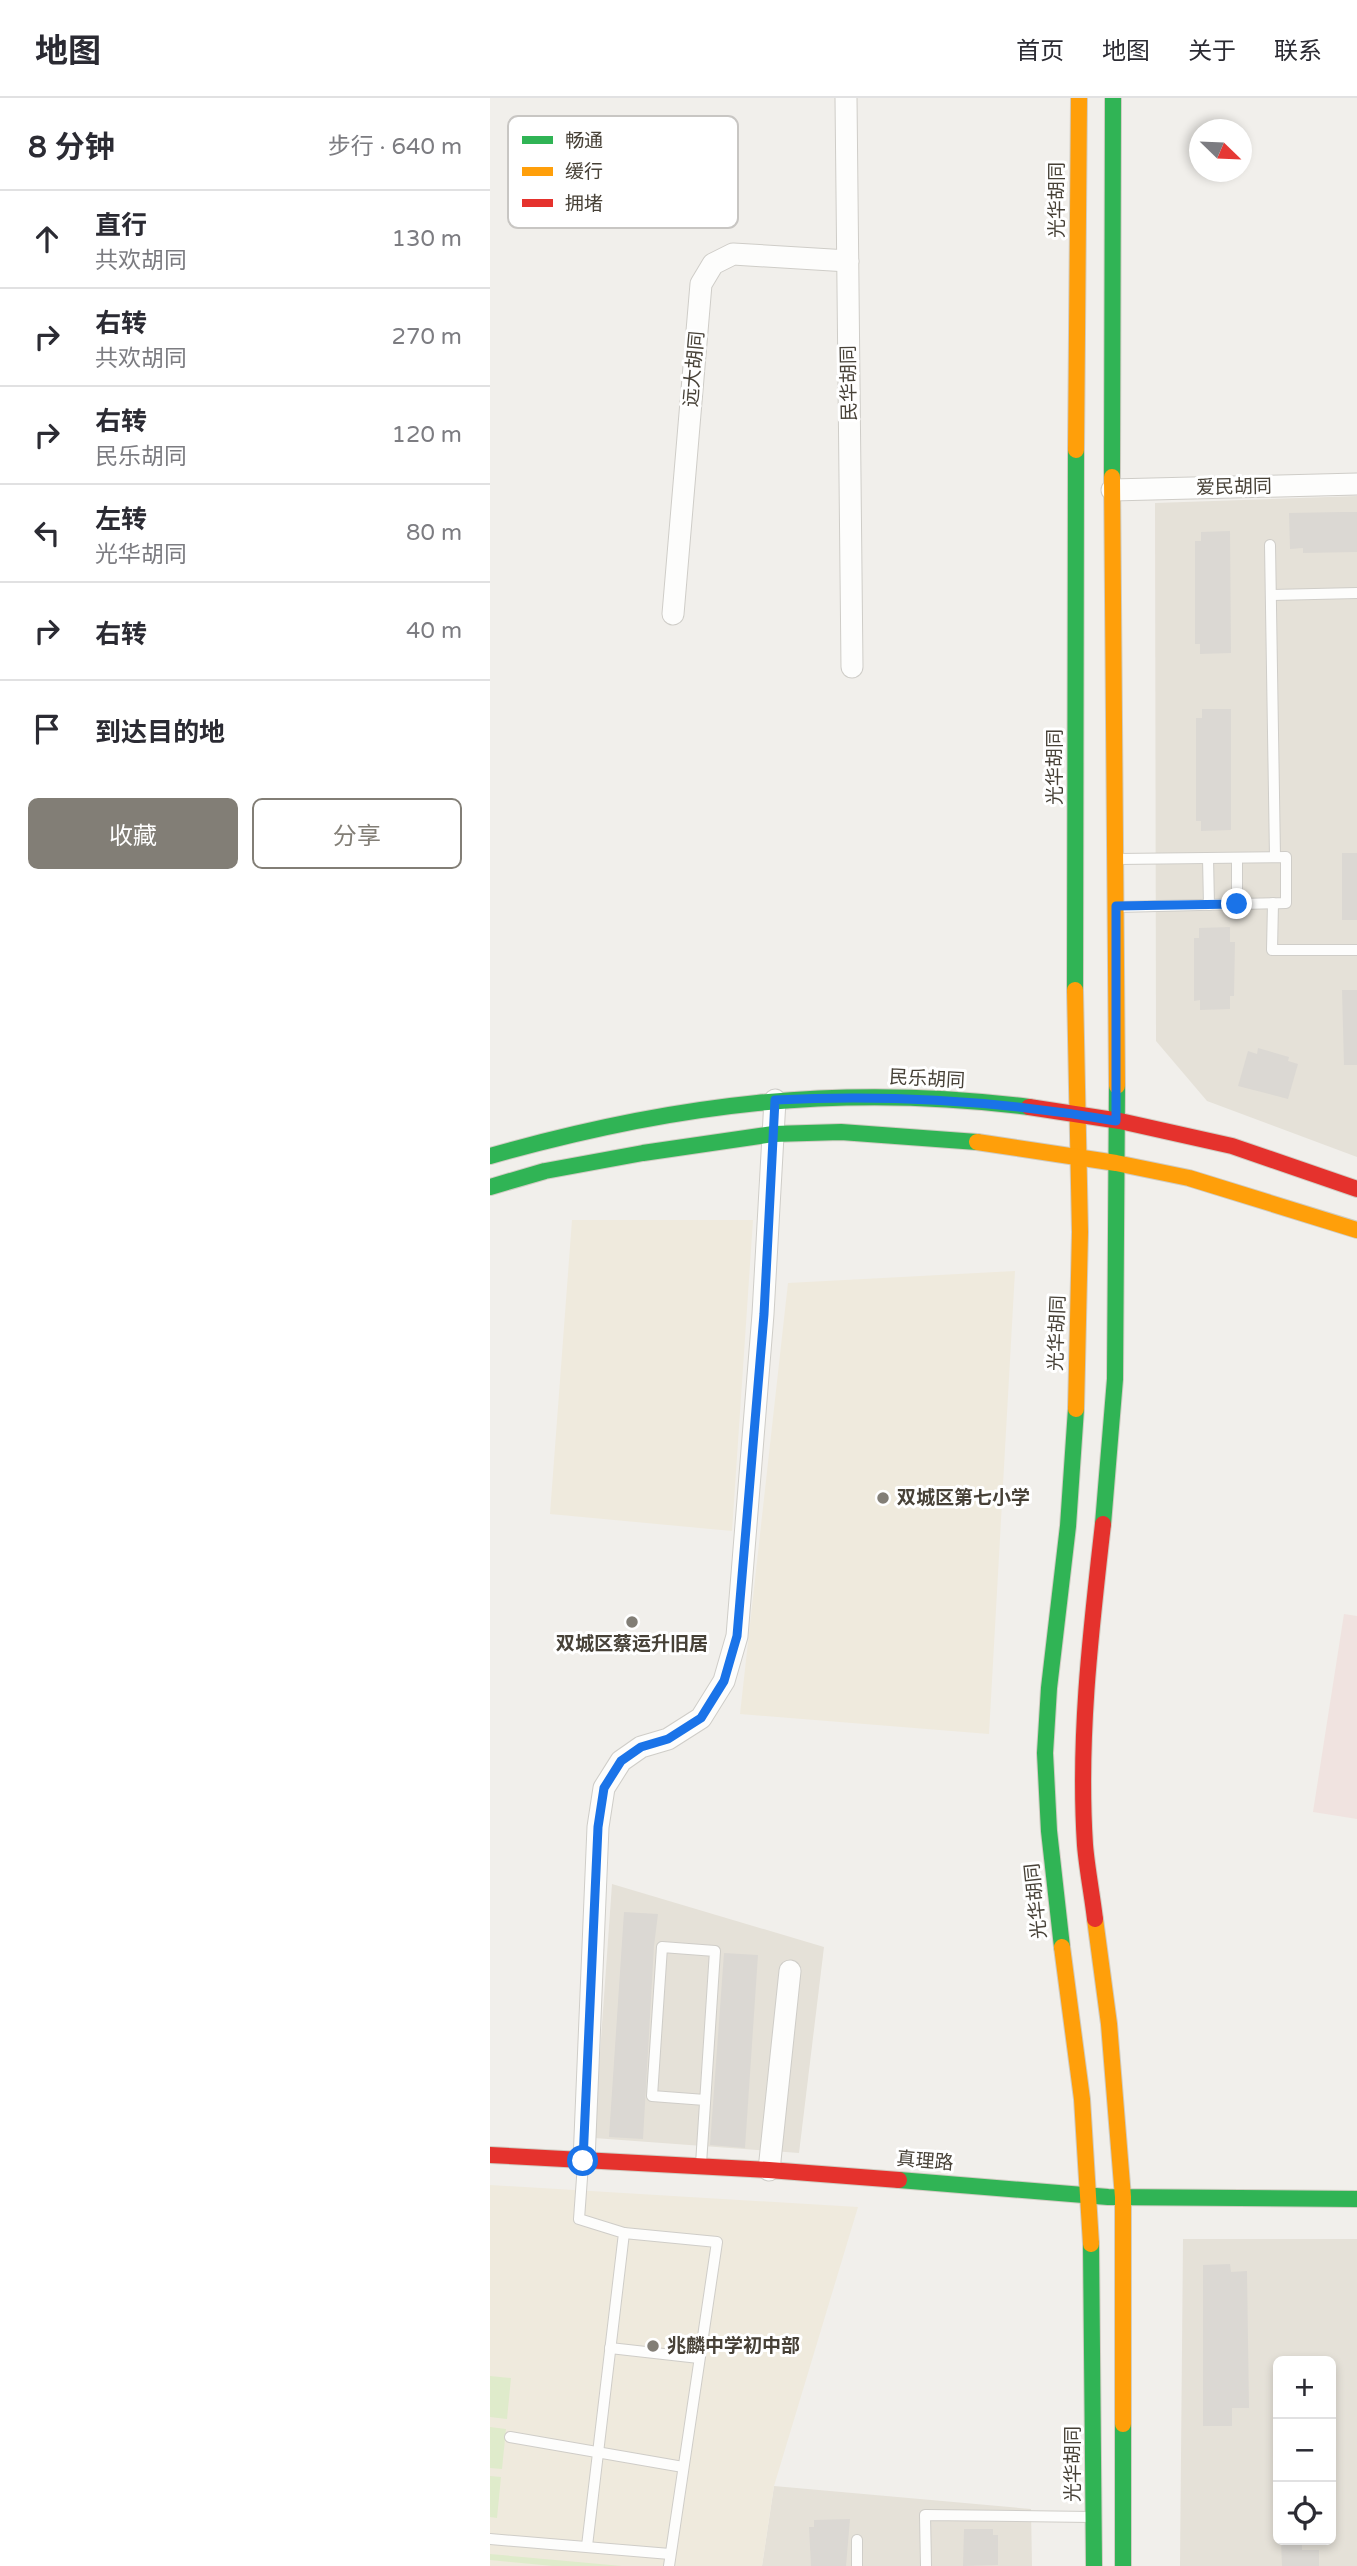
<!DOCTYPE html>
<html lang="zh">
<head>
<meta charset="utf-8">
<style>
  :root { --surface:#fff; --page:#f2f2f3; --text:#2b2b33; --muted:#7c7c81; --line:#e1e1e2; --accent:#827e76 }
  body { margin:0; font-family:"Varela Round","Noto Sans SC",sans-serif; background:var(--page); color:var(--text) }
  .controls { position:absolute; right:21px; bottom:21px; display:grid; overflow:hidden; border-radius:10px; box-shadow:0 4px 10px #0003 }
  .controls button { width:63px; height:63px; display:grid; place-items:center; padding:0; border:0; border-bottom:2px solid var(--line); background:var(--surface); color:var(--text); font:35px sans-serif }
  .compass { position:absolute; left:699px; top:21px; width:63px; height:63px; border-radius:50%; background:var(--surface); box-shadow:0 4px 10px #0003; rotate:113deg }
  .stop { position:absolute; width:21px; height:21px; margin:-16px; border:5px solid #1a73e8; border-radius:50%; background:#fff }
  .stop.end { background:#1a73e8; border-color:#fff; box-shadow:0 2px 7px #0008 }
  .list { margin:0; padding:0; list-style:none }
  h2 { display:flex; justify-content:space-between; align-items:center; height:91px; margin:0; padding:0 28px; font-size:30px }
  h2 small { font-size:23px; font-weight:400; color:var(--muted) }
  .list li { display:grid; grid-template-columns:46px 1fr auto; gap:21px; align-items:center; box-sizing:border-box; height:98px; padding:0 28px; border-top:2px solid var(--line) }
  .list b { display:block; font-size:26px; white-space:nowrap }
  .list p { margin:0; font-size:23px; white-space:nowrap; color:var(--muted) }
  .list em { font-size:23px; font-style:normal; color:var(--muted) }
  .actions { display:flex; gap:14px; padding:21px 28px }
  .actions a { flex:1; padding:16px 0; border:2px solid var(--accent); border-radius:10px; text-align:center; font-size:24px; color:var(--accent) }
  .actions .main { background:var(--accent); color:#fff }
  .icon { flex:none; width:38px; height:38px; fill:none; stroke:currentColor; stroke-width:2; stroke-linecap:round; stroke-linejoin:round }
  .map { position:relative; flex:none; width:867px; height:2468px; overflow:hidden }
  header { display:flex; align-items:center; gap:42px; box-sizing:border-box; height:98px; padding:0 35px; background:var(--surface); border-bottom:2px solid var(--line) }
  header strong { font-size:33px }
  nav { display:flex; gap:38px; margin-inline-start:auto; font-size:24px }
  main { display:flex }
  aside { flex:1; background:var(--surface) }
  .map>svg:first-child { display:block }
  .residential { fill:#e5e1d8; fill-rule:evenodd }
  .education { fill:#efeadd }
  .medical { fill:#f0e3e0 }
  .green { fill:#dfebcb }
  .building { fill:#dbd8d3 }
  .lines { fill:none; stroke-linecap:round; stroke-linejoin:round }
  .lane-casing { stroke:#cfcdc8; stroke-width:12 }
  .street-casing { stroke:#cfcdc8; stroke-width:23 }
  .fast-casing { stroke:#d0ccc2; stroke-width:18 }
  .slow-casing { stroke:#d0ccc2; stroke-width:18 }
  .jam-casing { stroke:#d0ccc2; stroke-width:18 }
  .lane { stroke:#fdfdfc; stroke-width:10 }
  .street { stroke:#fdfdfc; stroke-width:21 }
  .fast { stroke:#30b455; stroke-width:16 }
  .slow { stroke:#ff9f0a; stroke-width:16 }
  .jam { stroke:#e5322d; stroke-width:16 }
  .route { stroke:#1a73e8; stroke-width:9 }
  .poi-dot { fill:#827e76; stroke:#fff; stroke-width:2.5 }
  .labels { text-anchor:middle; dominant-baseline:central; stroke-width:6; stroke-linejoin:round; paint-order:stroke }
  .street-label { font-size:19px; fill:#474137; stroke:#fff }
  .poi-label { font-size:19px; font-weight:bold; fill:#474137; stroke:#fff; text-anchor:start }
  .key { fill:#fff; stroke:#c8c6c3; stroke-width:2 }
  .key-label { font-size:19px; fill:#474137 }
</style>
</head>
<body>
<header>
<strong>地图</strong>
<nav><a>首页</a><a>地图</a><a>关于</a><a>联系</a></nav>
</header>
<main>
<aside>
<h2>8 分钟<small>步行 · 640 m</small></h2>
<ul class="list">
<li><svg class="icon" aria-label="ahead" viewBox="0 0 24 24"><path d="M12 20V5M6 11l6-6 6 6"/></svg><div><b>直行</b><p>共欢胡同</p></div><em>130 m</em></li>
<li><svg class="icon" aria-label="right" viewBox="0 0 24 24"><path d="M7 20v-9h11M14 6l5 5-5 5"/></svg><div><b>右转</b><p>共欢胡同</p></div><em>270 m</em></li>
<li><svg class="icon" aria-label="right" viewBox="0 0 24 24"><path d="M7 20v-9h11M14 6l5 5-5 5"/></svg><div><b>右转</b><p>民乐胡同</p></div><em>120 m</em></li>
<li><svg class="icon" aria-label="left" viewBox="0 0 24 24"><path d="M17 20v-9H6M10 6l-5 5 5 5"/></svg><div><b>左转</b><p>光华胡同</p></div><em>80 m</em></li>
<li><svg class="icon" aria-label="right" viewBox="0 0 24 24"><path d="M7 20v-9h11M14 6l5 5-5 5"/></svg><div><b>右转</b></div><em>40 m</em></li>
<li><svg class="icon" aria-label="arrive" viewBox="0 0 24 24"><path d="M6 21V4h12l-3 4 3 4H6"/></svg><div><b>到达目的地</b></div></li>
</ul>
<div class="actions"><a class="main">收藏</a><a>分享</a></div>
</aside>
<div class="map">
<svg width="867" height="2468" viewBox="0 0 867 2468">
  <rect width="100%" height="100%" fill="#f1efeb"/>
  <!-- residential -->
  <g class="residential">
    <polygon points="867,398 867,1059 717,1003 666,943 665,405"/>
    <polygon points="122,1786 334,1849 309,2055 104,2040"/>
    <path d="M 693,2141 L 867,2141 L 867,2468 L 690,2468 ZM 788,2263 L 841,2263 L 841,2442 L 788,2442 Z"/>
    <polygon points="284,2388 541,2411 542,2468 272,2468"/>
  </g>
  <!-- education -->
  <g class="education">
    <polygon points="82,1122 263,1122 242,1433 60,1416"/>
    <polygon points="525,1173 499,1636 250,1616 298,1185"/>
    <polygon points="0,2087 368,2109 284,2388 272,2468 0,2468"/>
  </g>
  <!-- medical -->
  <polygon class="medical" points="854,1516 867,1518 867,1721 823,1714"/>
  <!-- green -->
  <g class="green">
    <polygon points="0,2278 21,2280 17,2321 0,2319"/>
    <polygon points="0,2329 16,2331 12,2371 0,2370"/>
    <polygon points="0,2378 11,2379 7,2420 0,2419"/>
    <polygon points="0,2456 132,2468 63,2468 0,2462"/>
  </g>
  <!-- building -->
  <g class="building">
    <polygon points="851,414 867,414 867,454 813,455 813,450 800,451 799,415"/>
    <polygon points="740,433 741,555 710,556 710,546 705,546 705,443 711,443 711,434"/>
    <polygon points="712,611 741,611 741,732 711,733 711,723 706,723 706,620 712,620"/>
    <rect x="852" y="755" width="15" height="67"/>
    <polygon points="740,829 740,844 745,844 744,898 740,898 740,911 710,912 710,902 704,903 704,840 709,840 709,830"/>
    <polygon points="852,892 867,892 867,967 854,967"/>
    <polygon points="768,950 799,959 798,963 808,966 798,1001 748,988 758,953 767,956"/>
    <polygon points="134,1814 168,1816 164,1848 153,2041 119,2039"/>
    <polygon points="234,1855 268,1857 255,2050 220,2047"/>
    <polygon points="740,2166 741,2174 757,2173 759,2310 742,2310 742,2328 713,2328 713,2167"/>
    <polygon points="360,2421 356,2468 321,2468 319,2429 324,2429 324,2422"/>
    <polygon points="474,2431 503,2431 503,2437 508,2437 508,2467 473,2468"/>
    <polygon points="791,2442 812,2442 812,2452 829,2452 829,2468 792,2468"/>
  </g>
  <g class="lines">
    <!-- lane casing -->
    <g class="lane-casing">
      <g id="lane">
        <polyline points="780,447 785,759"/>
        <polyline points="782,497 867,495"/>
        <polyline points="718,760 719,807"/>
        <polyline points="747,760 747,806"/>
        <polyline points="783,805 782,852 867,852"/>
        <polyline points="627,809 796,805 796,759 628,761"/>
        <polyline points="93,2066 89,2121 134,2135 97,2448"/>
        <polyline points="211,2066 225,1853 172,1849 162,1998 215,2002"/>
        <polyline points="134,2135 227,2144 179,2468"/>
        <polyline points="120,2250 209,2260"/>
        <polyline points="20,2339 193,2369"/>
        <polyline points="0,2441 180,2456"/>
        <polyline points="367,2442 367,2468"/>
        <polyline points="436,2468 435,2417 601,2419"/>
      </g>
    </g>
    <!-- street casing -->
    <g class="street-casing">
      <g id="street">
        <polyline points="356,0 362,569"/>
        <polyline points="622,392 867,386"/>
        <polyline points="183,516 211,186 223,166 243,156 358,163"/>
        <polyline points="94,2063 108,1729 114,1690 131,1663 151,1649 178,1641 211,1620 234,1583 247,1538 273,1216 285,1002"/>
        <polyline points="279,2072 300,1873"/>
      </g>
    </g>
    <!-- fast casing -->
    <g class="fast-casing">
      <g id="fast">
        <polyline points="622,379 623,0"/>
        <polyline points="585,892 586,352"/>
        <path d="M 0,1058 C 184,1006 349,985 539,1009"/>
        <polyline points="0,1089 55,1073 153,1055 283,1036 351,1034 487,1044"/>
        <polyline points="613,1426 625,1281 627,988"/>
        <polyline points="572,1849 559,1733 555,1655 559,1590 578,1428 586,1311"/>
        <polyline points="409,2082 618,2099 867,2101"/>
        <polyline points="601,2146 604,2468"/>
        <polyline points="633,2326 633,2468"/>
      </g>
    </g>
    <!-- slow casing -->
    <g class="slow-casing">
      <g id="slow">
        <polyline points="586,352 589,0"/>
        <polyline points="622,379 627,988"/>
        <polyline points="585,892 590,1134 586,1311"/>
        <polyline points="487,1044 626,1065 699,1080 867,1132"/>
        <polyline points="605,1821 619,1926 633,2099 633,2326"/>
        <polyline points="572,1849 592,2001 601,2146"/>
      </g>
    </g>
    <!-- jam casing -->
    <g class="jam-casing">
      <g id="jam">
        <polyline points="539,1009 630,1023 742,1048 867,1091"/>
        <path d="M 605,1821 C 602,1796 597,1771 595,1747 C 588,1639 601,1532 613,1426"/>
        <polyline points="0,2057 279,2072 409,2082"/>
      </g>
    </g>
    <!-- lane -->
    <use href="#lane" class="lane"/>
    <!-- street -->
    <use href="#street" class="street"/>
    <!-- fast -->
    <use href="#fast" class="fast"/>
    <!-- slow -->
    <use href="#slow" class="slow"/>
    <!-- jam -->
    <use href="#jam" class="jam"/>
  </g>
  <g class="lines">
    <!-- route -->
    <path class="route" d="M 93,2063 L 108,1729 L 114,1690 L 131,1663 L 151,1649 L 178,1641 L 211,1620 L 234,1583 L 247,1538 L 274,1216 L 285,1002 C 400,996 513,1003 626,1023 L 626,808 L 747,806"/>
  </g>
  <!-- markers -->
  <g class="poi-dot">
    <circle cx="393" cy="1400" r="7"/>
    <circle cx="142" cy="1524" r="7"/>
    <circle cx="163" cy="2248" r="7"/>
  </g>
  <g class="labels">
    <!-- street labels -->
    <g class="street-label">
      <text transform="translate(567 102) rotate(-90)">光华胡同</text>
      <text transform="translate(204 271) rotate(-85)">远大胡同</text>
      <text transform="translate(359 285) rotate(-91)">民华胡同</text>
      <text transform="translate(744 389) rotate(-1)">爱民胡同</text>
      <text transform="translate(565 669) rotate(-90)">光华胡同</text>
      <text transform="translate(437 981) rotate(3)">民乐胡同</text>
      <text transform="translate(567 1235) rotate(-88)">光华胡同</text>
      <text transform="translate(546 1803) rotate(-96)">光华胡同</text>
      <text transform="translate(435 2063) rotate(5)">真理路</text>
      <text transform="translate(583 2366) rotate(-90)">光华胡同</text>
    </g>
    <!-- poi labels -->
    <g class="poi-label">
      <text x="407" y="1400">双城区第七小学</text>
      <text x="142" y="1546" text-anchor="middle">双城区蔡运升旧居</text>
      <text x="177" y="2248">兆麟中学初中部</text>
    </g>
  </g>
  <!-- legend -->
  <rect x="18" y="18" width="230" height="112" rx="10" class="key"/>
  <rect x="32" y="38" width="31" height="8" fill="#30b455"/>
  <rect x="32" y="69" width="31" height="9" fill="#ff9f0a"/>
  <rect x="32" y="101" width="31" height="8" fill="#e5322d"/>
  <g class="key-label">
    <text x="75" y="49">畅通</text>
    <text x="75" y="80">缓行</text>
    <text x="75" y="112">拥堵</text>
  </g>
</svg>
<div class="controls">
<button>+</button>
<button>−</button>
<button><svg class="icon" aria-label="locate" viewBox="0 0 24 24"><circle cx="12" cy="12" r="6"/><path d="M12 2v4M12 18v4M2 12h4M18 12h4"/></svg></button>
</div>
<svg class="compass" viewBox="-18 -18 36 36"><path d="M0-13l5 13h-10z" fill="#e53935"/><path d="M0 13l5-13h-10z" fill="#7c7c81"/></svg>
<div class="stop" style="left:93px;top:2063px"></div>
<div class="stop end" style="left:747px;top:806px"></div>
</div>
</main>
</body>
</html>
